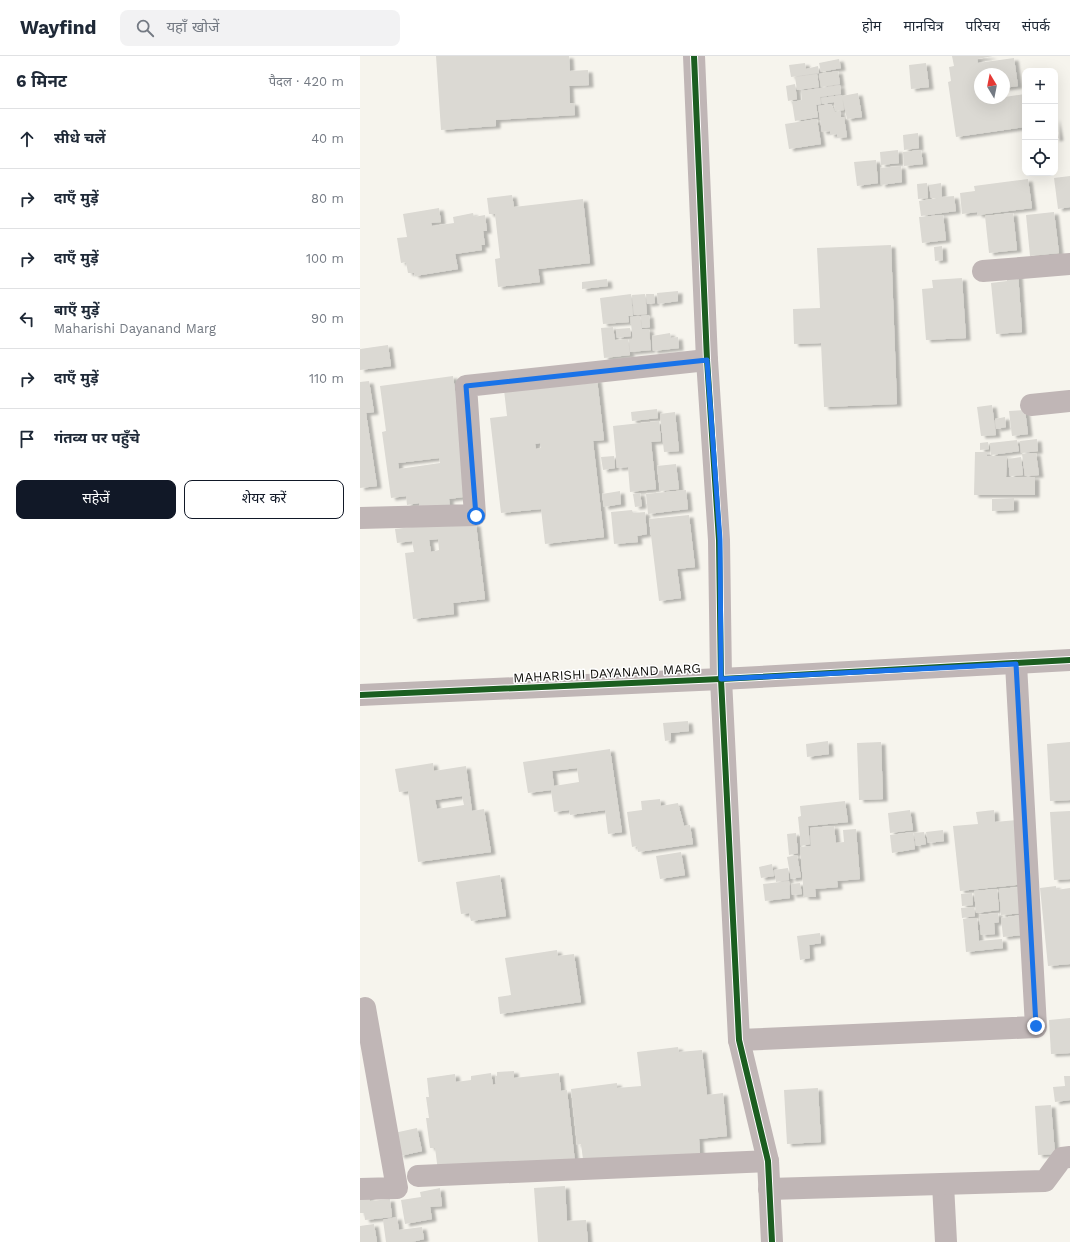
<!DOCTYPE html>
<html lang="hi">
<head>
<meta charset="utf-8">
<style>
  :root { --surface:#fff; --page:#f2f2f3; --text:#1f2937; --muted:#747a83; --line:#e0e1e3; --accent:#111827 }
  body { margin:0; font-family:"Work Sans","Noto Sans Devanagari",sans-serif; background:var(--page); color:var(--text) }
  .controls { position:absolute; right:12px; top:12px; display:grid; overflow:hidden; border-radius:8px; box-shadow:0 4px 16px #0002 }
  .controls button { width:36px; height:36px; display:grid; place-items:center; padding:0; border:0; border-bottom:1px solid var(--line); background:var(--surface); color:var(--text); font:20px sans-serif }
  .compass { position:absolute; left:614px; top:12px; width:36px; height:36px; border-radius:50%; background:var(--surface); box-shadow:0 4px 16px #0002; rotate:350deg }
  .stop { position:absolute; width:12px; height:12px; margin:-9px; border:3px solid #1a73e8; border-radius:50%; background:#fff }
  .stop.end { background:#1a73e8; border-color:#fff; box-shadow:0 1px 4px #0008 }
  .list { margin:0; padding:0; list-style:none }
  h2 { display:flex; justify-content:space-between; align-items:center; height:52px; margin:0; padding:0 16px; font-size:17px }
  h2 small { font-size:13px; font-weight:400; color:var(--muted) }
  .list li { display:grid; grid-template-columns:26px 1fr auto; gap:12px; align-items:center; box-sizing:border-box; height:60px; padding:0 16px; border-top:1px solid var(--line) }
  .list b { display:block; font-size:15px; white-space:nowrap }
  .list p { margin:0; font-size:13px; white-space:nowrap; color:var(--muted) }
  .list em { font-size:13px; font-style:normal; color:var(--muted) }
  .actions { display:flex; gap:8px; padding:12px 16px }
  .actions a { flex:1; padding:9px 0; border:1px solid var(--accent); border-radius:8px; text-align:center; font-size:14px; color:var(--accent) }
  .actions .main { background:var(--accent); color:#fff }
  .icon { flex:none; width:22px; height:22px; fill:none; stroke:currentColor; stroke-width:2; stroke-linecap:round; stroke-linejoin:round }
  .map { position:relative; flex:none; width:710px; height:1186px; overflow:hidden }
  header { display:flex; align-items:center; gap:24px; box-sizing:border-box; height:56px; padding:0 20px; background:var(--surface); border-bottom:1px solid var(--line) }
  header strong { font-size:19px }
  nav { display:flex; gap:22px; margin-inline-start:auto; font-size:14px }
  .search { width:280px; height:36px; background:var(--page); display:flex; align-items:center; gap:10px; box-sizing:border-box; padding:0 14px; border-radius:8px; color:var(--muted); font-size:15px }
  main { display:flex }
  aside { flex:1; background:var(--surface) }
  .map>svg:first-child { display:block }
  .building { fill:#dbd9d3; fill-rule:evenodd; filter:url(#shadow) }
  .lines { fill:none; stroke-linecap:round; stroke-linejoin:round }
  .minor { stroke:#c0b6b6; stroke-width:22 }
  .cycleway-casing { stroke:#fff; stroke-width:8 }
  .cycleway { stroke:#1b5e20; stroke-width:6 }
  .route { stroke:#1a73e8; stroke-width:5 }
  .labels { text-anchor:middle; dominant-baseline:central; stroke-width:3; stroke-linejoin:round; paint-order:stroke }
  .street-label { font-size:13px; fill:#0d0c07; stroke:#fff }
</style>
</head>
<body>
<header>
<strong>Wayfind</strong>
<div class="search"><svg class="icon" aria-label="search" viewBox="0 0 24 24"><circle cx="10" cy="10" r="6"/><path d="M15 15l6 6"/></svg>यहाँ खोजें</div>
<nav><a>होम</a><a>मानचित्र</a><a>परिचय</a><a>संपर्क</a></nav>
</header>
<main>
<aside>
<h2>6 मिनट<small>पैदल · 420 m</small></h2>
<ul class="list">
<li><svg class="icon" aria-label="ahead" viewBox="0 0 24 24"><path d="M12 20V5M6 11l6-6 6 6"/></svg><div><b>सीधे चलें</b></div><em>40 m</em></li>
<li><svg class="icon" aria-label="right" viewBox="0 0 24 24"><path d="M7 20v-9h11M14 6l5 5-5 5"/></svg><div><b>दाएँ मुड़ें</b></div><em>80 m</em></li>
<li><svg class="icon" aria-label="right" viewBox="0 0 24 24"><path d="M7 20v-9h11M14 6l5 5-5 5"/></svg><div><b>दाएँ मुड़ें</b></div><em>100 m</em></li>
<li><svg class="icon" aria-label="left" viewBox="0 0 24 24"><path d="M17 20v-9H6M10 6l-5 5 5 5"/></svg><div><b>बाएँ मुड़ें</b><p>Maharishi Dayanand Marg</p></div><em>90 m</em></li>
<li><svg class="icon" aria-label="right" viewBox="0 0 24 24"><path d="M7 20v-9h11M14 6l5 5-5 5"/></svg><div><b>दाएँ मुड़ें</b></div><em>110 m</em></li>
<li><svg class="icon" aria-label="arrive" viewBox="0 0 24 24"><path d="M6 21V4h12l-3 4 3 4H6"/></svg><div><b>गंतव्य पर पहुँचे</b></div></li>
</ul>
<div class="actions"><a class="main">सहेजें</a><a>शेयर करें</a></div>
</aside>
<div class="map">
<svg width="710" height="1186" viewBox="0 0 710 1186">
  <defs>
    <filter id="shadow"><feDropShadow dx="4.5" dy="2.5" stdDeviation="1" flood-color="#0004"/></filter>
  </defs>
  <rect width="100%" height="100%" fill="#f6f4ed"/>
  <!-- building -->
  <g class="building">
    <polygon points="76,0 209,0 210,15 228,14 229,29 209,30 210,47 214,47 215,59 136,64 136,70 81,74"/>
    <polygon points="592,0 633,0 617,3 618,7 654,2 658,30 644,32 644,18 620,18 620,42 631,43 665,38 665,71 596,81 588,26 591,25 589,11 594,10"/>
    <polygon points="479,3 481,12 461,16 459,7"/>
    <polygon points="445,7 446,13 458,10 459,17 431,21 429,9"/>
    <polygon points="566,7 569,31 551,33 549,9"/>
    <polygon points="478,15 480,28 461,31 459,18"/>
    <polygon points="457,18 459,31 437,34 435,21"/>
    <polygon points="435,28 437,43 428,45 426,30"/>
    <polygon points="480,29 481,38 460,41 461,48 456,49 458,61 435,65 432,46 442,44 441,35"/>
    <polygon points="498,37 502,61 487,63 482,40"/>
    <polygon points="482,39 484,54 475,55 474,46 462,48 461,42"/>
    <polygon points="471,48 475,56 480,55 481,61 484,61 487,81 477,82 477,78 470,79 470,75 462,76 458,50"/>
    <polygon points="695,61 699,82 695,83"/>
    <polygon points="457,63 461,88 429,93 425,68"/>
    <polygon points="558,77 559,92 544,94 543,79"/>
    <polygon points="538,94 539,107 521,109 520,96"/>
    <polygon points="561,94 563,108 544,110 543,96"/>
    <polygon points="516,104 518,127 497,130 494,106"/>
    <polygon points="541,110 542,126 521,129 520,112"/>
    <polygon points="710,120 710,151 698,153 694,122"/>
    <polygon points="668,123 672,152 618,159 617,156 602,158 600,137 615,135 614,130"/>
    <polygon points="567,127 568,142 558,143 557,128"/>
    <polygon points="581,127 582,141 594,140 596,155 561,160 559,145 578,142 571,142 569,129"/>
    <polygon points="152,139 154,151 223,143 230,207 178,213 180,226 138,231 135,203 140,202 135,158 129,158 127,142"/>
    <polygon points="79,152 81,166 71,167 72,170 94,167 93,161 113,157 114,161 125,159 127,175 123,175 125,189 121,189 122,194 95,198 98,213 55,220 54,217 48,217 46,206 41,207 37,182 47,181 43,158"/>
    <polygon points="694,156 699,197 670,200 666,159"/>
    <polygon points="653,157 657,194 629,197 625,160"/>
    <polygon points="583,159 586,184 562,187 559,161"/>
    <polygon points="531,189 537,348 464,351 461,287 434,288 433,253 460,252 457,192"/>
    <polygon points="582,190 583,204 575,205 574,191"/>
    <polygon points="658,216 662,276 636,278 631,227 647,225 647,217"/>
    <polygon points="602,222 606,282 566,284 562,233 573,232 572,224"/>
    <polygon points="247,223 248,230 222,233 222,226"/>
    <polygon points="318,235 318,245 298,248 297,237"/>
    <polygon points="271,238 273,260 268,260 269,266 243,268 240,242"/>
    <polygon points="285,238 287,258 274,259 272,239"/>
    <polygon points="286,238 294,238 295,247 287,248"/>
    <polygon points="289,259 290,271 282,272 281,260"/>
    <polygon points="280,260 282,273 289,273 291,294 270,296 269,283 273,283 270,261"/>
    <polygon points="253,271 255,284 268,283 270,299 244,302 241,272"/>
    <polygon points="270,272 271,280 257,282 256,273"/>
    <polygon points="310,277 311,282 318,281 319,292 293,295 292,280"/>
    <polygon points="28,289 31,310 0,314 0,293"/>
    <path d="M 93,320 L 110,440 L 89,443 L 90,452 L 61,456 L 59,447 L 47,449 L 46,440 L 31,442 L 22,376 L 26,375 L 20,330 ZM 79,402 L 80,407 L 39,413 L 38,407 Z"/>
    <path d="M 237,323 L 244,384 L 233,385 L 244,481 L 185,488 L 181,453 L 141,457 L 130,362 L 147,360 L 144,334 ZM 180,387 L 181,392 L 176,393 L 175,388 Z"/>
    <polygon points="9,325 14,356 6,357 17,430 0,432 0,326"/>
    <polygon points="632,349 636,379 621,380 617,351"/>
    <polygon points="297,353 298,362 272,365 271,356"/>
    <polygon points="665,354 668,378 652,380 649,355"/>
    <polygon points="315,356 319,395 304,396 300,358"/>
    <polygon points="645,361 646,371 636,373 635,363"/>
    <polygon points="299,365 301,385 291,386 296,433 270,436 268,411 257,412 253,370"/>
    <polygon points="677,383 678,395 661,397 660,385"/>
    <polygon points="657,384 659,395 631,399 630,387"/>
    <polygon points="628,386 629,393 620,394 620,387"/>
    <polygon points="615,396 627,396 627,400 647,400 646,421 675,421 675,439 614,439"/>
    <polygon points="676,397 679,419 665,420 662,398"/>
    <polygon points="254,400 255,412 243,414 241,401"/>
    <polygon points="661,401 663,419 650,420 648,403"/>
    <polygon points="316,408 319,433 300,435 297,410"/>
    <polygon points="326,434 328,453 288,458 286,438"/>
    <polygon points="260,435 261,448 244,451 242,438"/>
    <polygon points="280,437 282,450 275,451 273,438"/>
    <polygon points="654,442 654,454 632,455 632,443"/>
    <polygon points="272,454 273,457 285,456 287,478 277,480 278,486 254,488 251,456"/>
    <polygon points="329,459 335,511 317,513 321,542 299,545 289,463"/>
    <path d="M 95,466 L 116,468 L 125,543 L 93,547 L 94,558 L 53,563 L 45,497 L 54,496 L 52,485 L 37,487 L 35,473 ZM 78,483 L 79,494 L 71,496 L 69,484 Z"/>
    <polygon points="328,665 329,675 311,677 311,684 305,685 303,667"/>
    <polygon points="468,685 469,698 447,701 446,688"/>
    <polygon points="521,686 523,743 499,744 497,687"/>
    <polygon points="710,686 710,744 690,745 687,688"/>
    <path d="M 250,693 L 262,776 L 248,778 L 245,754 L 210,759 L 209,754 L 194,756 L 191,734 L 168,737 L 163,706 ZM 217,712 L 219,726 L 194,730 L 192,715 Z"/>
    <path d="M 73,707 L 74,715 L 106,710 L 112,755 L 124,753 L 131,796 L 58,806 L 48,735 L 39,736 L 35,713 ZM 102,740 L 104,749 L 77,753 L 75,744 Z"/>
    <polygon points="300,743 301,750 318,747 324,770 330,769 333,788 278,796 277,790 272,791 267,756 282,754 281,745"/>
    <polygon points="485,745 488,766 448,770 450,788 441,790 438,761 441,760 440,750"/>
    <polygon points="550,754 553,774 530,777 528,757"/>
    <polygon points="634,754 635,766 657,764 664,828 600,835 593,770 618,768 616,756"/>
    <polygon points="710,755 710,823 694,824 690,756"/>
    <polygon points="474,770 476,787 484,786 483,774 496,773 500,823 477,825 478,831 455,833 456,841 444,841 440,791 451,790 450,772"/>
    <polygon points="583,774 584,785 568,787 566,776"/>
    <polygon points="553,776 555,793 532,797 530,779"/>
    <polygon points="564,776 566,788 556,790 554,777"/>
    <polygon points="436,777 438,797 429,799 427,778"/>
    <polygon points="321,796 325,819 300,823 296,800"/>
    <polygon points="437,799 441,821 431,823 427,801"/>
    <polygon points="412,808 414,820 401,822 399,811"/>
    <polygon points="428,812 429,824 416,826 414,814"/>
    <polygon points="140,819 146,860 111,865 109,857 101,858 96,826"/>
    <polygon points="429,825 430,842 405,845 403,828"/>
    <polygon points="440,827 442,838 432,839 431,828"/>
    <polygon points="696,830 696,834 710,832 710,908 688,910 680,832"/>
    <polygon points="661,831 664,857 641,859 639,833"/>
    <polygon points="637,833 639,854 616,857 614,835"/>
    <polygon points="612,837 613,849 602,850 601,838"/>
    <polygon points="614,851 615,860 602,862 601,852"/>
    <polygon points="638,857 639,866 634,867 635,878 621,879 619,859"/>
    <polygon points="661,859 663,879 643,881 641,862"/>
    <polygon points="617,862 619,885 642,883 643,892 606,896 603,863"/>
    <polygon points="460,877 461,887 449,889 450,902 440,904 437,880"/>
    <polygon points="197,894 198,900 214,898 221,946 140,958 138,941 151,939 145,902"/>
    <polygon points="710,962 710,997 691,998 689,964"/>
    <polygon points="318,991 319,996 342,994 347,1039 363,1037 367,1080 339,1083 340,1097 224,1111 221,1088 217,1089 211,1033 257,1027 257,1032 281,1030 277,996"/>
    <polygon points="154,1015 154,1022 199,1017 201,1035 207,1034 215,1106 78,1115 75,1092 70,1092 66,1062 69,1062 66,1041 69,1041 67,1022 95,1018 96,1026 111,1024 111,1020 131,1017 133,1029 136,1028 135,1020 137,1020 137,1016"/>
    <polygon points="704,1020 710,1020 710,1044 695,1046 693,1031 705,1030"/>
    <polygon points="458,1032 461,1086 427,1088 424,1034"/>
    <polygon points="691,1049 695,1098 678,1099 675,1050"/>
    <polygon points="57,1072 62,1095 40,1100 34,1077"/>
    <polygon points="205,1130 207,1165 226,1164 228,1186 178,1186 174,1132"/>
    <polygon points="80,1132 82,1150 70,1151 72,1163 45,1168 41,1144 61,1141 60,1136"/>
    <polygon points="9,1137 10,1145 30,1143 32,1161 5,1164 4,1157 0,1157 0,1138"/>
    <polygon points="37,1161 39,1174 62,1171 64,1183 52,1186 26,1186 23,1164"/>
    <polygon points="14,1168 17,1186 0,1186 0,1170"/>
  </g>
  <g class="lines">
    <!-- minor -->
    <g class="minor">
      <polyline points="334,0 347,304 359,484 361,623 379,984 408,1105 412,1186"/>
      <polyline points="623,215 710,208"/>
      <polyline points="671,349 710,345"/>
      <polyline points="0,462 115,459 106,330 347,304"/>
      <polyline points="0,639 361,623 710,604"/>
      <polyline points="379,984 676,971 656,608"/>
      <polyline points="58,1120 408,1105"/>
      <polyline points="583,1128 586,1186"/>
      <polyline points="0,1133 37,1132 5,952"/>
      <polyline points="409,1133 685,1125 702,1102 710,1101"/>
    </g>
    <!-- cycleway casing -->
    <g class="cycleway-casing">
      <g id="cycleway">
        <polyline points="334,0 347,304 359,484 361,623 379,984 408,1105 412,1186"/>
        <polyline points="0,639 361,623 710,604"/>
      </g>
    </g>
    <!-- cycleway -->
    <use href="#cycleway" class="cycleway"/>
  </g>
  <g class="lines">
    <!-- route -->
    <polyline class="route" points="116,460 106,330 347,304 360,484 361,623 656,608 676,970"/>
  </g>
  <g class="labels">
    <!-- street labels -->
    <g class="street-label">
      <text transform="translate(247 617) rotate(-3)">MAHARISHI DAYANAND MARG</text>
    </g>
  </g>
</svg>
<div class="controls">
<button>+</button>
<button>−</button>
<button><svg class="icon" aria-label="locate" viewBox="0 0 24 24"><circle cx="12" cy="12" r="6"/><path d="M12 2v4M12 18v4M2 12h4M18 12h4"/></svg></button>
</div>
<svg class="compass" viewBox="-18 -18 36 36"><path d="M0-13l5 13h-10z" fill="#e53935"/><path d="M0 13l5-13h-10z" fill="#747a83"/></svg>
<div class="stop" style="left:116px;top:460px"></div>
<div class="stop end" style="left:676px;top:970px"></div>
</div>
</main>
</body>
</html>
